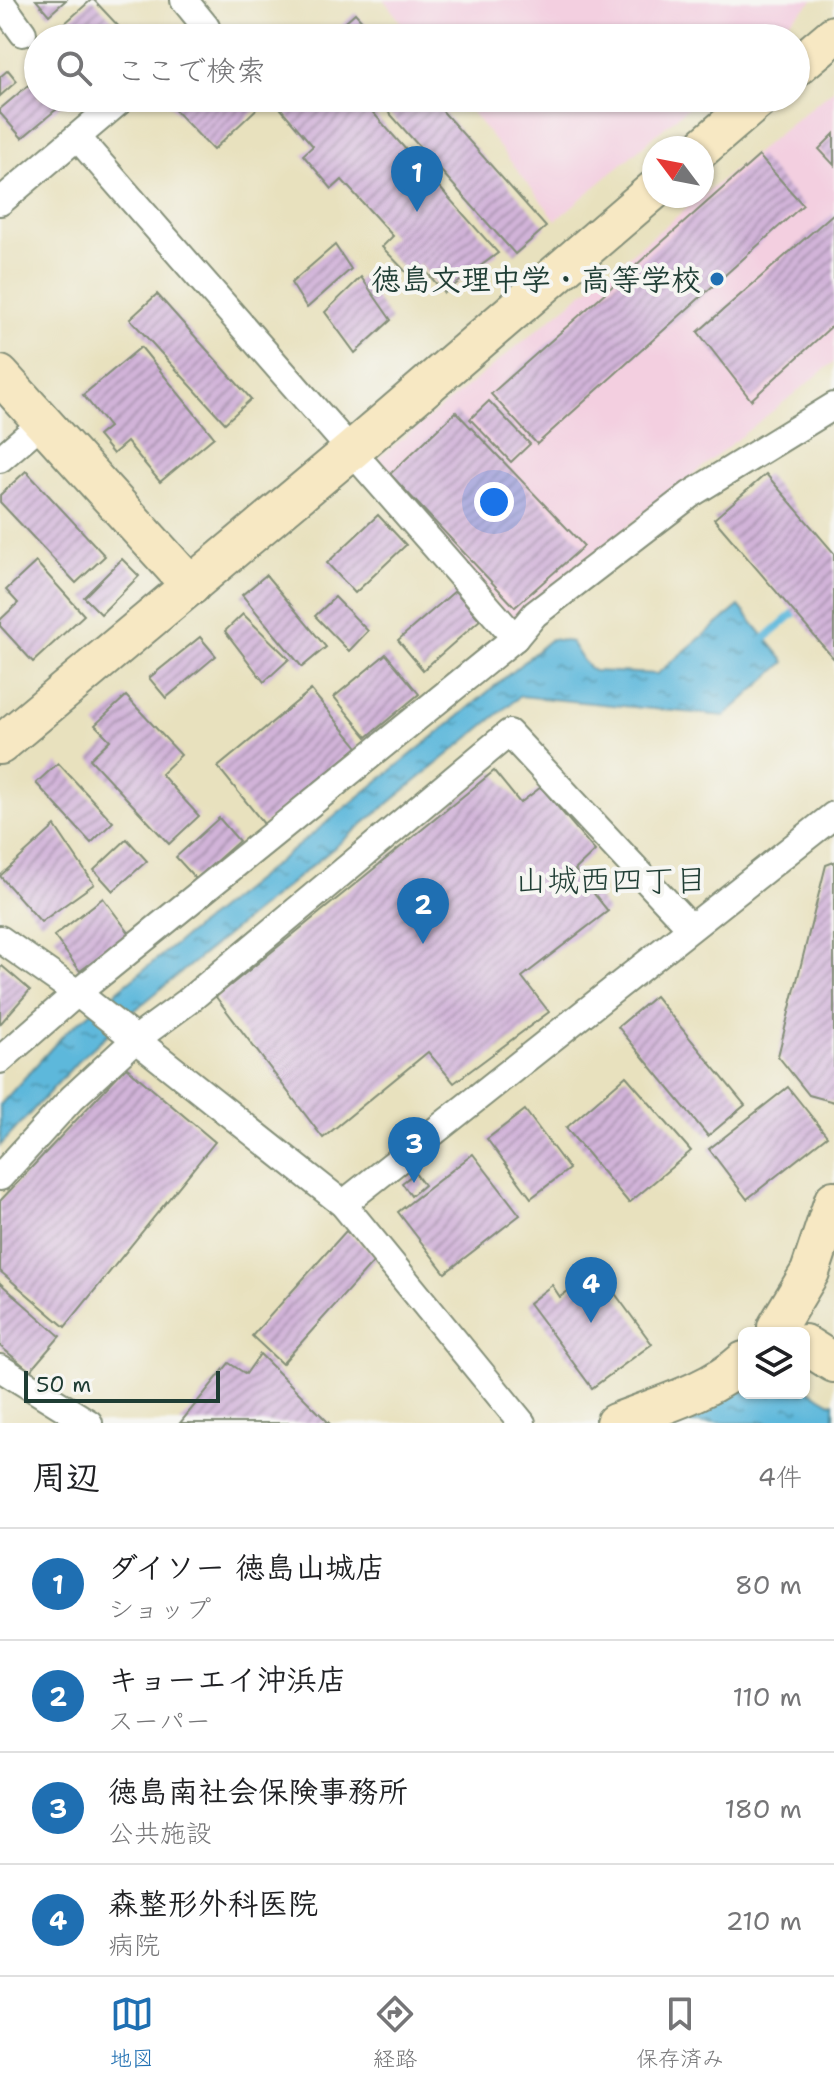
<!DOCTYPE html>
<html lang="ja">
<head>
<meta charset="utf-8">
<style>
  :root { --surface:#fff; --page:#f2f2f2; --text:#202124; --muted:#757577; --line:#e0e0e0; --accent:#1f6fb2 }
  body { margin:0; font-family:"Shantell Sans","Klee One",sans-serif; background:var(--page); color:var(--text) }
  .controls { position:absolute; right:24px; bottom:24px; display:grid; overflow:hidden; border-radius:12px; box-shadow:0 2px 6px #0004 }
  .controls button { width:72px; height:72px; display:grid; place-items:center; padding:0; border:0; border-bottom:2px solid var(--line); background:var(--surface); color:var(--text); font:40px sans-serif }
  .compass { position:absolute; left:642px; top:136px; width:72px; height:72px; border-radius:50%; background:var(--surface); box-shadow:0 2px 6px #0004; rotate:302deg }
  .scale { position:absolute; left:24px; bottom:20px; width:196px; box-sizing:border-box; padding-left:8px; border:4px solid #1f3d34; border-top:0; font-size:22px; line-height:28px; white-space:nowrap; color:#1f3d34; -webkit-text-stroke:6px #f6f6f2; paint-order:stroke }
  .you { position:absolute; left:494px; top:502px; width:28px; height:28px; margin:-20px; border:6px solid #fff; border-radius:50%; background:#1a73e8; box-shadow:0 0 0 12px #1a73e833 }
  .badge { display:grid; place-items:center; width:52px; height:52px; border-radius:50%; background:var(--accent); color:#fff; font-size:26px; font-weight:700 }
  .pin { position:absolute; translate:-50% -66px; filter:drop-shadow(0 2px 4px #0008) }
  .pin::after { content:''; position:absolute; top:42px; width:28px; height:24px; background:inherit; clip-path:polygon(0 0,100% 0,50% 100%) }
  .list { margin:0; padding:0; list-style:none }
  h2 { display:flex; justify-content:space-between; align-items:center; height:104px; margin:0; padding:0 32px; font-size:34px }
  h2 small { font-size:26px; font-weight:400; color:var(--muted) }
  .list li { display:grid; grid-template-columns:52px 1fr auto; gap:24px; align-items:center; box-sizing:border-box; height:112px; padding:0 32px; border-top:2px solid var(--line) }
  .list b { display:block; font-size:30px; white-space:nowrap }
  .list p { margin:0; font-size:26px; white-space:nowrap; color:var(--muted) }
  .list em { font-size:26px; font-style:normal; color:var(--muted) }
  .icon { flex:none; width:44px; height:44px; fill:none; stroke:currentColor; stroke-width:2; stroke-linecap:round; stroke-linejoin:round }
  .map { position:relative; flex:none; width:834px; height:1423px; overflow:hidden }
  .search { position:absolute; background:var(--surface); box-shadow:0 2px 6px #0004; left:24px; right:24px; top:24px; height:88px; display:flex; align-items:center; gap:20px; box-sizing:border-box; padding:0 28px; border-radius:44px; color:var(--muted); font-size:30px }
  .sheet { height:552px; background:var(--surface) }
  nav { display:flex; justify-content:space-around; align-items:center; box-sizing:border-box; height:112px; border-top:2px solid var(--line); background:var(--surface); font-size:22px; color:var(--muted) }
  nav a { display:grid; justify-items:center; gap:4px }
  nav .on { color:var(--accent) }
  .map>svg:first-child { display:block }
  .built { fill:#f3cfe0 }
  .water { fill:url(#water-ripples); stroke:#3e7a88; stroke-width:2 }
  .lines { fill:none; stroke-linecap:round; stroke-linejoin:round }
  .stream { stroke:#5db8db; stroke-width:8 }
  .building { fill:url(#building-hatch) }
  .street-casing { stroke:#848f79; stroke-width:30 }
  .secondary-casing { stroke:#848f79; stroke-width:42 }
  .street { stroke:#fff; stroke-width:26 }
  .secondary { stroke:#f7e8c3; stroke-width:38 }
  .poi-dot { fill:#1f6fb2; stroke:#f6f6f2; stroke-width:3 }
  .labels { text-anchor:middle; dominant-baseline:central; stroke-width:8; stroke-linejoin:round; paint-order:stroke }
  .poi-label { font-size:30px; font-weight:bold; fill:#1f3d34; stroke:#f6f6f2; text-anchor:end }
  .neighbourhood-label { font-size:32px; fill:#1f3d34; stroke:#f6f6f2 }
</style>
</head>
<body>
<div class="map">
<svg width="834" height="1423" viewBox="0 0 834 1423">
  <defs>
    <pattern id="water-ripples" width="26" height="14" patternUnits="userSpaceOnUse" patternTransform="scale(2)"><rect width="26" height="14" fill="#5db8db"/><path d="M2 4q2-2 4 0t4 0M15 11q2-2 4 0t4 0" fill="none" stroke="#4c97b2"/></pattern>
    <pattern id="building-hatch" width="6" height="6" patternUnits="userSpaceOnUse" patternTransform="scale(2)"><rect width="6" height="6" fill="#d2b4d9"/><path d="M-1 1l2-2M0 6l6-6M5 7l2-2" fill="none" stroke="#aa94b1"/></pattern>
  </defs>
  <rect width="100%" height="100%" fill="#f6f6f2"/>
  <filter id="ink" filterUnits="userSpaceOnUse"><feTurbulence type="fractalNoise" baseFrequency=".0125" numOctaves="2"/><feDisplacementMap in="SourceGraphic" scale="16" xChannelSelector="R" yChannelSelector="G"/><feConvolveMatrix kernelMatrix="1 2 1 2 8 2 1 2 1" color-interpolation-filters="sRGB"/></filter>
  <filter id="wash" filterUnits="userSpaceOnUse"><feTurbulence type="fractalNoise" baseFrequency=".006" numOctaves="4" result="noise"/><feDisplacementMap in="SourceGraphic" scale="32" xChannelSelector="R" yChannelSelector="G"/><feGaussianBlur stdDeviation="1.8" result="paint"/><feColorMatrix in="noise" values="0 0 0 0 0 0 0 0 0 0 0 0 0 0 0 0 0 1.4 0 .05"/><feComposite in="paint" operator="in"/></filter>
  <g filter="url(#wash)">
    <rect width="100%" height="100%" fill="#e8e1be"/>
    <!-- built -->
    <g class="built">
      <polygon points="384,0 814,0 770,38 413,38"/>
      <polygon points="834,89 834,362 511,620 374,462"/>
      <polygon points="461,98 699,98 556,220"/>
    </g>
    <!-- water -->
    <g class="water">
      <polygon points="739,606 785,662 725,716 520,696 135,1010 78,1061 0,1146 0,1105 65,1033 453,721 551,639 571,642 583,661 593,671 657,674"/>
      <polygon points="804,1387 831,1403 834,1402 834,1423 676,1423 744,1388 744,1393 804,1393"/>
    </g>
    <g class="lines">
      <!-- stream -->
      <polyline class="stream" points="757,645 801,607"/>
    </g>
    <g id="blocks">
      <!-- building -->
      <g class="building">
        <polygon points="36,0 66,0 49,15"/>
        <polygon points="91,0 94,0 122,30 114,38 77,38 64,24"/>
        <polygon points="355,13 378,38 327,38"/>
        <polygon points="8,70 17,81 0,96 0,77"/>
        <polygon points="38,77 38,98 70,98 22,138 0,113 0,109"/>
        <polygon points="163,98 268,98 213,150"/>
        <polygon points="293,98 360,98 498,253 444,293 420,264 409,275 382,247 393,236 342,180 332,189 303,155 313,146 281,109"/>
        <polygon points="376,98 431,98 546,227 515,254"/>
        <polygon points="834,134 834,165 819,149"/>
        <polygon points="759,156 803,205 537,444 491,394"/>
        <polygon points="834,213 834,324 751,400 698,332"/>
        <polygon points="335,245 351,269 307,308 291,283"/>
        <polygon points="361,277 391,320 355,353 325,312"/>
        <polygon points="157,294 251,399 225,423 130,319"/>
        <polygon points="141,347 214,437 160,482 127,442 113,454 98,436 109,427 83,395"/>
        <polygon points="489,401 530,444 511,462 470,419"/>
        <polygon points="456,412 584,546 515,607 390,474"/>
        <polygon points="26,471 105,556 76,583 0,502 0,495"/>
        <polygon points="766,474 834,553 834,659 714,519"/>
        <polygon points="378,515 406,545 355,593 327,563"/>
        <polygon points="122,559 139,576 101,614 84,597"/>
        <polygon points="36,562 84,615 33,662 0,626 0,620 18,603 6,590"/>
        <polygon points="266,575 326,647 302,667 242,595"/>
        <polygon points="455,591 480,620 423,670 398,640"/>
        <polygon points="335,597 368,631 349,651 315,616"/>
        <polygon points="243,614 289,659 264,682 225,631"/>
        <polygon points="200,637 216,656 166,698 149,678"/>
        <polygon points="386,654 419,694 367,737 334,697"/>
        <polygon points="311,690 358,747 264,824 218,767"/>
        <polygon points="126,696 181,755 161,774 199,816 169,844 90,759 110,740 95,725"/>
        <polygon points="58,763 113,822 91,843 36,783"/>
        <polygon points="494,771 520,803 541,787 595,851 575,870 608,911 522,977 549,1012 454,1083 428,1052 323,1138 216,997"/>
        <polygon points="219,818 239,841 196,879 176,857"/>
        <polygon points="55,826 94,884 41,922 0,876"/>
        <polygon points="127,839 147,861 113,891 94,870"/>
        <polygon points="834,862 834,1102 809,1095 778,1056 826,865"/>
        <polygon points="103,898 130,934 80,971 54,936"/>
        <polygon points="2,966 30,990 0,1024 0,968"/>
        <polygon points="655,996 745,1105 708,1136 618,1027"/>
        <polygon points="126,1067 215,1142 65,1327 0,1271 0,1201"/>
        <polygon points="626,1076 691,1151 629,1203 566,1128"/>
        <polygon points="788,1087 827,1136 747,1199 709,1149"/>
        <polygon points="525,1110 569,1169 531,1198 487,1139"/>
        <polygon points="473,1154 520,1215 445,1273 398,1212"/>
        <polygon points="415,1173 424,1185 411,1196 402,1183"/>
        <polygon points="346,1231 377,1258 282,1364 252,1336"/>
        <polygon points="597,1269 652,1344 592,1388 529,1303 552,1285 560,1297"/>
        <polygon points="0,1283 60,1336 30,1371 0,1346"/>
        <polygon points="260,1354 329,1423 180,1423 229,1363 246,1374"/>
      </g>
    </g>
  </g>
  <g filter="url(#ink)">
    <use href="#blocks" fill-opacity="0" stroke="#848f79" stroke-width="2"/>
    <g class="lines">
      <!-- street casing -->
      <g class="street-casing">
        <g id="street">
          <polyline points="184,0 206,27 193,38"/>
          <polyline points="0,1 23,33"/>
          <polyline points="77,137 515,638"/>
          <polyline points="0,202 123,98"/>
          <polyline points="0,459 43,422"/>
          <polyline points="0,939 77,993 343,1204 522,1423"/>
          <polyline points="0,1060 77,993 515,638 535,614 691,494 834,406"/>
          <polyline points="0,1177 72,1098 135,1040 187,1002 509,733 690,927"/>
          <polyline points="343,1204 834,815"/>
          <polyline points="0,1368 89,1423"/>
        </g>
      </g>
      <!-- secondary casing -->
      <g class="secondary-casing">
        <g id="secondary">
          <polyline points="796,67 834,35"/>
          <polyline points="702,148 760,98"/>
          <polyline points="0,375 191,586"/>
          <polyline points="0,745 352,450 654,190"/>
          <polyline points="777,1327 810,1272 834,1200"/>
          <polyline points="804,1344 834,1363"/>
          <path d="M 615,1423 C 658,1406 710,1392 744,1361"/>
        </g>
      </g>
      <!-- street -->
      <use href="#street" class="street"/>
      <!-- secondary -->
      <use href="#secondary" class="secondary"/>
    </g>
  </g>
  <!-- markers -->
  <circle class="poi-dot" cx="717" cy="279" r="8"/>
  <g class="labels">
    <!-- poi labels -->
    <g class="poi-label">
      <text x="701" y="279">徳島文理中学・高等学校</text>
    </g>
    <!-- neighbourhood labels -->
    <g class="neighbourhood-label">
      <text x="611" y="879">山城西四丁目</text>
    </g>
  </g>
</svg>
<div class="controls">
<button><svg class="icon" aria-label="layers" viewBox="0 0 24 24"><path d="M12 4l9 5-9 5-9-5zM3 14l9 5 9-5"/></svg></button>
</div>
<svg class="compass" viewBox="-18 -18 36 36"><path d="M0-13l5 13h-10z" fill="#e53935"/><path d="M0 13l5-13h-10z" fill="#757577"/></svg>
<div class="scale">50 m</div>
<div class="you"></div>
<div class="pin badge" style="left:417px;top:212px">1</div>
<div class="pin badge" style="left:423px;top:944px">2</div>
<div class="pin badge" style="left:414px;top:1183px">3</div>
<div class="pin badge" style="left:591px;top:1323px">4</div>
<div class="search"><svg class="icon" aria-label="search" viewBox="0 0 24 24"><circle cx="10" cy="10" r="6"/><path d="M15 15l6 6"/></svg>ここで検索</div>
</div>
<section class="sheet">
<h2>周辺<small>4件</small></h2>
<ul class="list">
<li><span class="badge">1</span><div><b>ダイソー 徳島山城店</b><p>ショップ</p></div><em>80 m</em></li>
<li><span class="badge">2</span><div><b>キョーエイ沖浜店</b><p>スーパー</p></div><em>110 m</em></li>
<li><span class="badge">3</span><div><b>徳島南社会保険事務所</b><p>公共施設</p></div><em>180 m</em></li>
<li><span class="badge">4</span><div><b>森整形外科医院</b><p>病院</p></div><em>210 m</em></li>
</ul>
</section>
<nav>
<a class="on"><svg class="icon" aria-label="map" viewBox="0 0 24 24"><path d="M3 6l6-2 6 2 6-2v14l-6 2-6-2-6 2zM9 4v14M15 6v14"/></svg>地図</a>
<a><svg class="icon" aria-label="directions" viewBox="0 0 24 24"><path d="M12 3l9 9-9 9-9-9zM9 14v-3h6M13 9l2 2-2 2"/></svg>経路</a>
<a><svg class="icon" aria-label="saved" viewBox="0 0 24 24"><path d="M7 4h10v16l-5-4-5 4z"/></svg>保存済み</a>
</nav>
</body>
</html>
